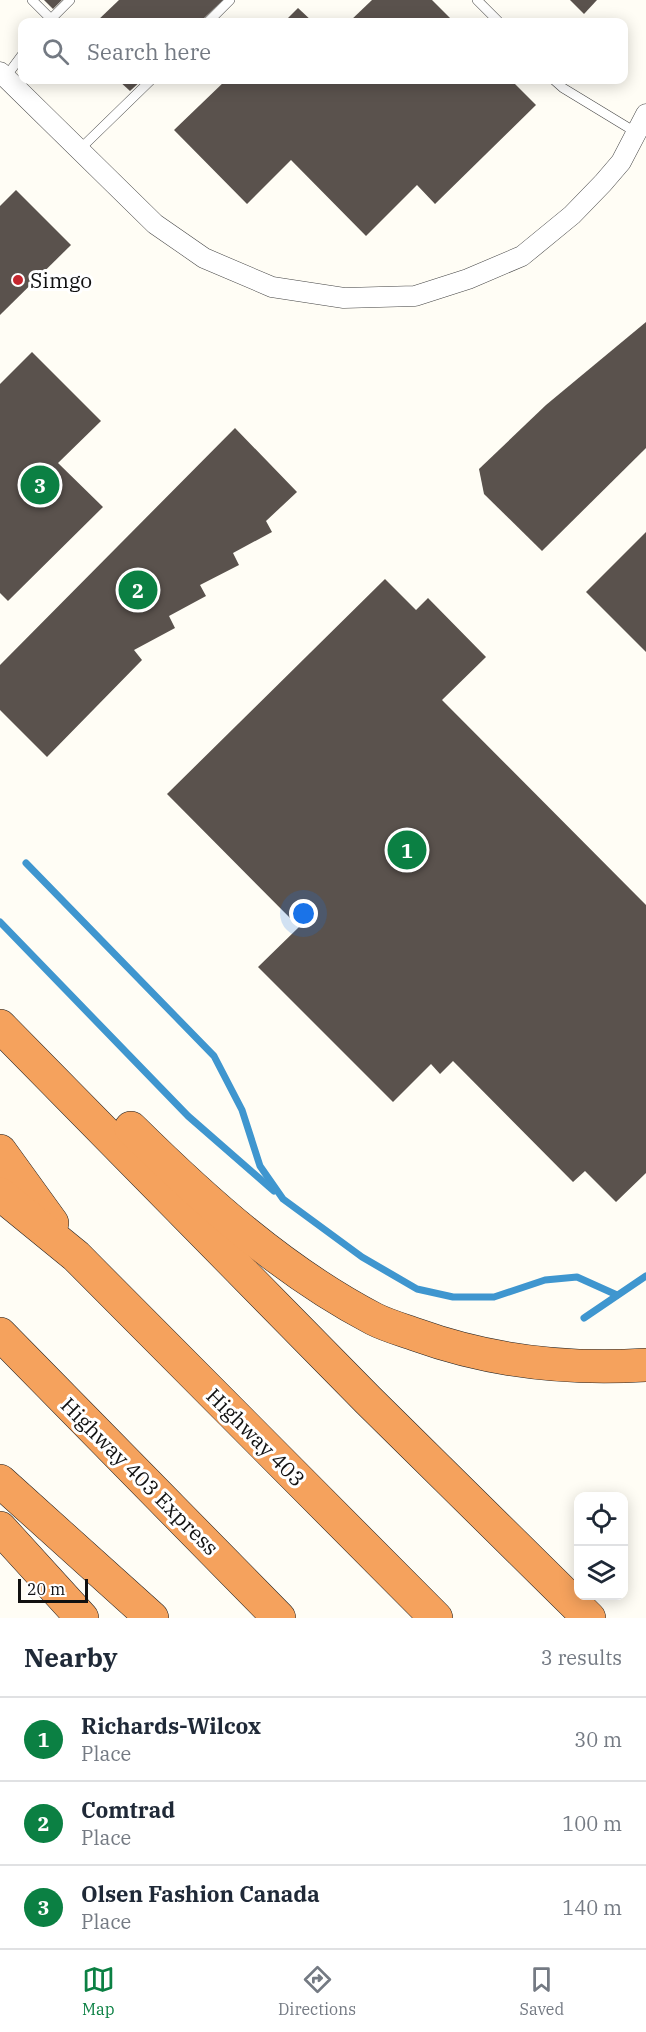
<!DOCTYPE html>
<html lang="en">
<head>
<meta charset="utf-8">
<style>
  :root { --surface:#fff; --page:#f2f2f3; --text:#1f2937; --muted:#747a83; --line:#e0e1e3; --accent:#0b8043 }
  body { margin:0; font-family:"IBM Plex Serif",serif; background:var(--page); color:var(--text) }
  .controls { position:absolute; right:18px; bottom:18px; display:grid; overflow:hidden; border-radius:12px; box-shadow:0 3px 15px #0003 }
  .controls button { width:54px; height:54px; display:grid; place-items:center; padding:0; border:0; border-bottom:2px solid var(--line); background:var(--surface); color:var(--text); font:30px sans-serif }
  .scale { position:absolute; left:18px; bottom:15px; width:70px; box-sizing:border-box; padding-left:6px; border:3px solid #111; border-top:0; font-size:16px; line-height:21px; white-space:nowrap; color:#111; -webkit-text-stroke:4px #fff; paint-order:stroke }
  .you { position:absolute; left:304px; top:914px; width:21px; height:21px; margin:-15px; border:4px solid #fff; border-radius:50%; background:#1a73e8; box-shadow:0 0 0 9px #1a73e833 }
  .badge { display:grid; place-items:center; width:39px; height:39px; border-radius:50%; background:var(--accent); color:#fff; font-size:20px; font-weight:700 }
  .pin { position:absolute; translate:-50% -50%; border:3px solid #fff; box-shadow:0 2px 6px #0006 }
  .list { margin:0; padding:0; list-style:none }
  h2 { display:flex; justify-content:space-between; align-items:center; height:78px; margin:0; padding:0 24px; font-size:26px }
  h2 small { font-size:20px; font-weight:400; color:var(--muted) }
  .list li { display:grid; grid-template-columns:39px 1fr auto; gap:18px; align-items:center; box-sizing:border-box; height:84px; padding:0 24px; border-top:2px solid var(--line) }
  .list b { display:block; font-size:22px; white-space:nowrap }
  .list p { margin:0; font-size:20px; white-space:nowrap; color:var(--muted) }
  .list em { font-size:20px; font-style:normal; color:var(--muted) }
  .icon { flex:none; width:33px; height:33px; fill:none; stroke:currentColor; stroke-width:2; stroke-linecap:round; stroke-linejoin:round }
  .map { position:relative; flex:none; width:646px; height:1618px; overflow:hidden }
  .search { position:absolute; background:var(--surface); box-shadow:0 3px 15px #0003; left:18px; right:18px; top:18px; height:66px; display:flex; align-items:center; gap:15px; box-sizing:border-box; padding:0 21px; border-radius:12px; color:var(--muted); font-size:22px }
  .sheet { height:330px; background:var(--surface) }
  nav { display:flex; justify-content:space-around; align-items:center; box-sizing:border-box; height:84px; border-top:2px solid var(--line); background:var(--surface); font-size:16px; color:var(--muted) }
  nav a { display:grid; justify-items:center; gap:3px }
  nav .on { color:var(--accent) }
  .map>svg:first-child { display:block }
  .lines { fill:none; stroke-linecap:round; stroke-linejoin:round }
  .stream { stroke:#3f96cf; stroke-width:7 }
  .building { fill:#5a524d }
  .lane-casing { stroke:#444; stroke-width:10 }
  .street-casing { stroke:#444; stroke-width:21 }
  .highway-casing { stroke:#222; stroke-width:34 }
  .lane { stroke:#fff; stroke-width:9 }
  .street { stroke:#fff; stroke-width:20 }
  .highway { stroke:#f5a25d; stroke-width:33 }
  .poi-dot { fill:#c4262e; stroke:#fff; stroke-width:2 }
  .labels { text-anchor:middle; dominant-baseline:central; stroke-width:6; stroke-linejoin:round; paint-order:stroke }
  .poi-label { font-size:21px; fill:#111; stroke:#fff; text-anchor:start }
  .street-label { font-size:21px; fill:#111; stroke:#fff }
</style>
</head>
<body>
<div class="map">
<svg width="646" height="1618" viewBox="0 0 646 1618">
  <rect width="100%" height="100%" fill="#fffdf5"/>
  <g class="lines">
    <!-- stream -->
    <g class="stream">
      <polyline points="26,863 214,1056 242,1110 260,1166 283,1199 362,1257 417,1289 453,1297 494,1297 545,1280 577,1277 617,1295"/>
      <polyline points="0,922 188,1116 274,1191"/>
      <polyline points="584,1318 646,1276"/>
    </g>
  </g>
  <!-- building -->
  <g class="building">
    <polygon points="44,0 62,0 53,9"/>
    <polygon points="119,0 223,0 200,22 96,22"/>
    <polygon points="372,0 432,0 454,22 349,22"/>
    <polygon points="570,0 597,0 584,14"/>
    <polygon points="298,8 313,22 284,22"/>
    <polygon points="118,80 142,80 130,91"/>
    <polygon points="226,80 511,80 536,105 435,204 417,185 366,236 291,160 247,204 174,130"/>
    <polygon points="16,190 71,245 0,315 0,206"/>
    <polygon points="646,322 646,448 542,551 484,494 479,469 546,405"/>
    <polygon points="32,352 101,421 58,463 103,507 8,601 0,593 0,384"/>
    <polygon points="235,428 297,492 266,521 272,532 233,553 239,565 200,585 206,596 169,616 175,628 134,650 142,660 47,757 0,710 0,665"/>
    <polygon points="646,532 646,652 586,592"/>
    <polygon points="385,579 416,610 428,598 486,657 442,700 646,905 646,1173 616,1202 585,1171 573,1182 453,1061 440,1074 431,1064 393,1102 258,967 299,927 167,794"/>
  </g>
  <g class="lines">
    <!-- lane casing -->
    <g class="lane-casing">
      <g id="lane">
        <polyline points="32,0 51,19 48,22"/>
        <polyline points="477,0 499,22"/>
        <polyline points="51,19 70,0"/>
        <polyline points="208,22 230,0"/>
        <polyline points="5,78 22,55"/>
        <polyline points="554,80 563,88 637,133"/>
        <polyline points="78,151 151,80"/>
      </g>
    </g>
    <!-- street casing -->
    <g class="street-casing">
      <polyline id="street" points="0,72 155,224 204,258 272,287 344,298 415,296 468,279 522,256 572,215 603,183 621,162 646,114"/>
    </g>
    <!-- highway casing -->
    <g class="highway-casing">
      <g id="highway">
        <polyline points="0,1026 368,1400 589,1618"/>
        <path d="M 131,1128 C 204,1200 282,1271 374,1319 C 388,1326 403,1330 417,1335 C 492,1362 567,1370 646,1365"/>
        <polyline points="0,1151 52,1223"/>
        <polyline points="0,1194 76,1256 436,1618"/>
        <polyline points="0,1334 279,1618"/>
        <polyline points="0,1481 152,1618"/>
        <polyline points="0,1528 82,1618"/>
      </g>
    </g>
    <!-- lane -->
    <use href="#lane" class="lane"/>
    <!-- street -->
    <use href="#street" class="street"/>
    <!-- highway -->
    <use href="#highway" class="highway"/>
  </g>
  <!-- markers -->
  <circle class="poi-dot" cx="18" cy="280" r="6"/>
  <g class="labels">
    <!-- poi labels -->
    <g class="poi-label">
      <text x="30" y="280">Simgo</text>
    </g>
    <!-- street labels -->
    <g class="street-label">
      <text transform="translate(256 1437) rotate(45)">Highway 403</text>
      <text transform="translate(140 1476) rotate(45)">Highway 403 Express</text>
    </g>
  </g>
</svg>
<div class="controls">
<button><svg class="icon" aria-label="locate" viewBox="0 0 24 24"><circle cx="12" cy="12" r="6"/><path d="M12 2v4M12 18v4M2 12h4M18 12h4"/></svg></button>
<button><svg class="icon" aria-label="layers" viewBox="0 0 24 24"><path d="M12 4l9 5-9 5-9-5zM3 14l9 5 9-5"/></svg></button>
</div>
<div class="scale">20 m</div>
<div class="you"></div>
<div class="pin badge" style="left:407px;top:850px">1</div>
<div class="pin badge" style="left:138px;top:590px">2</div>
<div class="pin badge" style="left:40px;top:485px">3</div>
<div class="search"><svg class="icon" aria-label="search" viewBox="0 0 24 24"><circle cx="10" cy="10" r="6"/><path d="M15 15l6 6"/></svg>Search here</div>
</div>
<section class="sheet">
<h2>Nearby<small>3 results</small></h2>
<ul class="list">
<li><span class="badge">1</span><div><b>Richards-Wilcox</b><p>Place</p></div><em>30 m</em></li>
<li><span class="badge">2</span><div><b>Comtrad</b><p>Place</p></div><em>100 m</em></li>
<li><span class="badge">3</span><div><b>Olsen Fashion Canada</b><p>Place</p></div><em>140 m</em></li>
</ul>
</section>
<nav>
<a class="on"><svg class="icon" aria-label="map" viewBox="0 0 24 24"><path d="M3 6l6-2 6 2 6-2v14l-6 2-6-2-6 2zM9 4v14M15 6v14"/></svg>Map</a>
<a><svg class="icon" aria-label="directions" viewBox="0 0 24 24"><path d="M12 3l9 9-9 9-9-9zM9 14v-3h6M13 9l2 2-2 2"/></svg>Directions</a>
<a><svg class="icon" aria-label="saved" viewBox="0 0 24 24"><path d="M7 4h10v16l-5-4-5 4z"/></svg>Saved</a>
</nav>
</body>
</html>
